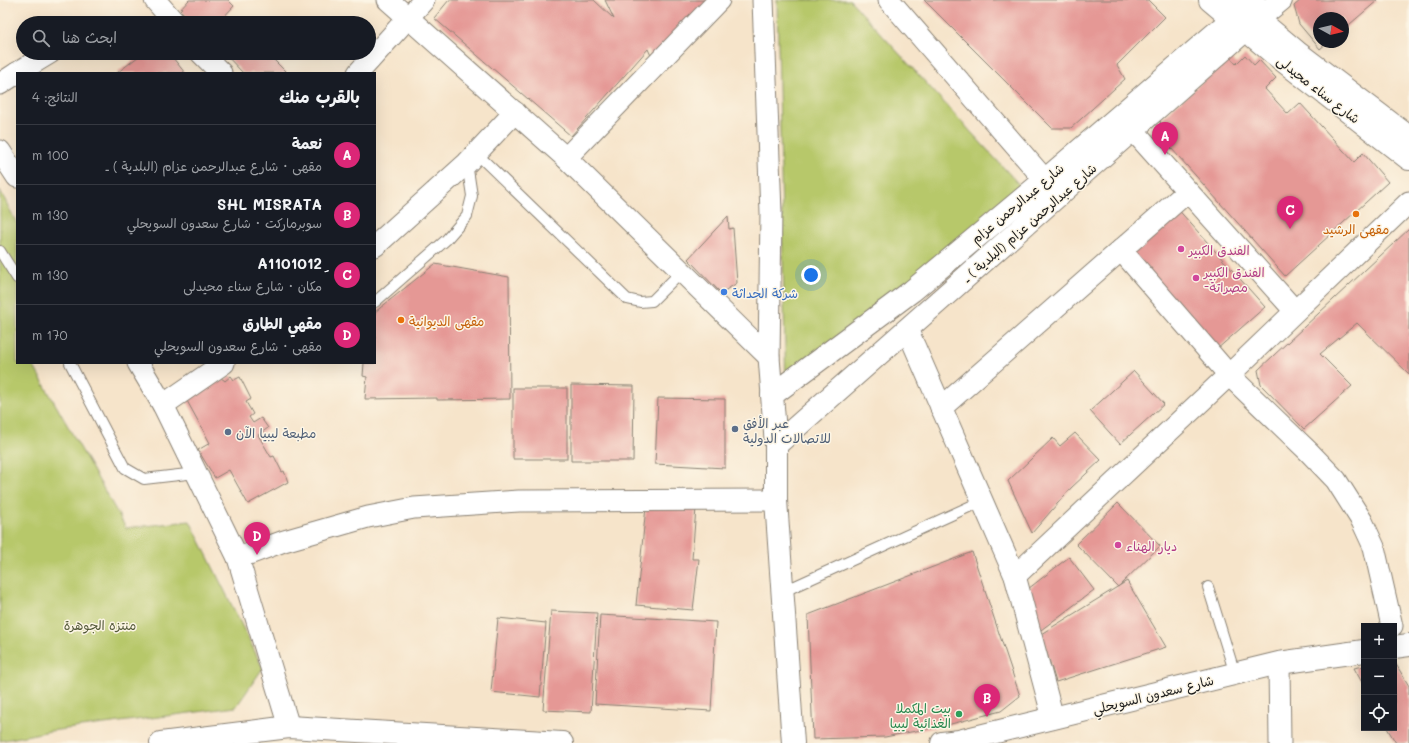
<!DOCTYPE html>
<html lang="ar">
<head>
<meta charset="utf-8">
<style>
  :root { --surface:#171b24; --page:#242831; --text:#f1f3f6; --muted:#9ea1a6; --line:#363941; --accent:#db2777 }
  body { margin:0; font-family:Mali,"Playpen Sans Arabic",sans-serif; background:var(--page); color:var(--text); direction:rtl }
  .controls { position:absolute; right:12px; bottom:12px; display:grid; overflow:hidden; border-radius:0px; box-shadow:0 4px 16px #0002 }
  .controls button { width:36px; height:36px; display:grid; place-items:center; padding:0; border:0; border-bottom:1px solid var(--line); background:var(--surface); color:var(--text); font:20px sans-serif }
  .compass { position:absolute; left:1313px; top:12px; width:36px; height:36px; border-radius:50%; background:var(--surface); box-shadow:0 4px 16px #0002; rotate:98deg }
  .you { position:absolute; left:811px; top:275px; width:14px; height:14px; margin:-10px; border:3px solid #fff; border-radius:50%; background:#1a73e8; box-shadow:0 0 0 6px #1a73e833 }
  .badge { display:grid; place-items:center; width:26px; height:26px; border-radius:50%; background:var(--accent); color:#fff; font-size:13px; font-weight:700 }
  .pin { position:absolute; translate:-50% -33px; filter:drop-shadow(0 1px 2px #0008) }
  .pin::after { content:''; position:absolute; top:21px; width:14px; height:12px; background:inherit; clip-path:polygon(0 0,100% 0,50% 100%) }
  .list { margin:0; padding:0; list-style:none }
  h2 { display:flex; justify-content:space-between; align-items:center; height:52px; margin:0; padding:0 16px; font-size:17px }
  h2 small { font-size:13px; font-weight:400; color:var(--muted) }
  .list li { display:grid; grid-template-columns:26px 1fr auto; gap:12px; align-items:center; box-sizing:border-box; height:60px; padding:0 16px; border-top:1px solid var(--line) }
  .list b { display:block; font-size:15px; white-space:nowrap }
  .list p { margin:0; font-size:13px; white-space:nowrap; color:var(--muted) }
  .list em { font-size:13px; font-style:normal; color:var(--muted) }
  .icon { flex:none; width:22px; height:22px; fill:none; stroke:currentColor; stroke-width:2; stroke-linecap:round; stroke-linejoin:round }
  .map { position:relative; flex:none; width:1409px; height:743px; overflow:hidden; direction:ltr }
  .search { position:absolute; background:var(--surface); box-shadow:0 4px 16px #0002; left:16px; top:16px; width:360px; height:44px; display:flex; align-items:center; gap:10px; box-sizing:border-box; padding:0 14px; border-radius:22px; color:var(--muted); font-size:15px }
  .panel { position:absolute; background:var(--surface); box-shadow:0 4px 16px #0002; left:16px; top:72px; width:360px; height:292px; border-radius:0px; direction:rtl }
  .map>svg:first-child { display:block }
  .green { fill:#b7c86b; stroke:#6a7244 }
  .building { fill:#e59895 }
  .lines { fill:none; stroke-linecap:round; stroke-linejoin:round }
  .service-casing { stroke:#898073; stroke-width:12 }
  .minor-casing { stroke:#898073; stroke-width:23 }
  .secondary-casing { stroke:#898073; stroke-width:24 }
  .primary-casing { stroke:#898073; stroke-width:24 }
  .service { stroke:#fff; stroke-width:10 }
  .minor { stroke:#fff; stroke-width:21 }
  .secondary { stroke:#fff; stroke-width:22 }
  .primary { stroke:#fff; stroke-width:22 }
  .food-dot { fill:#e8710a; stroke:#fcf5e5; stroke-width:1.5 }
  .hotel-dot { fill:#d1479c; stroke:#fcf5e5; stroke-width:1.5 }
  .shop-dot { fill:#3f7fe0; stroke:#fcf5e5; stroke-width:1.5 }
  .service-dot { fill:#5c6f8a; stroke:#fcf5e5; stroke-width:1.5 }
  .leisure-dot { fill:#2e9e5b; stroke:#fcf5e5; stroke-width:1.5 }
  .labels { text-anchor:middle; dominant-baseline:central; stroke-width:3; stroke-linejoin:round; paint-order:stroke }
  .street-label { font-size:13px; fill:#1c1c1c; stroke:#fcf5e5 }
  .food-label { font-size:13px; fill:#c56008; stroke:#fcf5e5 }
  .hotel-label { font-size:13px; fill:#b23c85; stroke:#fcf5e5; text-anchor:start }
  .shop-label { font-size:13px; fill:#366cbe; stroke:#fcf5e5; text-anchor:start }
  .service-label { font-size:13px; fill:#4e5e75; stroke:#fcf5e5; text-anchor:start }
  .park-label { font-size:13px; fill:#525838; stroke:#fcf5e5 }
  .leisure-label { font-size:13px; fill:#27864d; stroke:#fcf5e5; text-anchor:end }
</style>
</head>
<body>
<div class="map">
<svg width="1409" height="743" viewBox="0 0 1409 743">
  <rect width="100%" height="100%" fill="#fcf5e5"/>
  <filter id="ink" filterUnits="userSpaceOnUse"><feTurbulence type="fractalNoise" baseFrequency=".025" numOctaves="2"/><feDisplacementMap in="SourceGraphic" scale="8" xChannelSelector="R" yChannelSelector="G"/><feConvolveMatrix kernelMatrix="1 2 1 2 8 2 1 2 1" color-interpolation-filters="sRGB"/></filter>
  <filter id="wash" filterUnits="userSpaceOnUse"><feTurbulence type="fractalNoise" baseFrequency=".012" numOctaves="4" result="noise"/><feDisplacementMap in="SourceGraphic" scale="16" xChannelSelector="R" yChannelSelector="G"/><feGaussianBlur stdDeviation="0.9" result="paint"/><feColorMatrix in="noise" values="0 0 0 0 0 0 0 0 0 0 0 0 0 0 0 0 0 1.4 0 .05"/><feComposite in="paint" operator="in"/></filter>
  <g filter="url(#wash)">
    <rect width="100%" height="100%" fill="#f6e4ca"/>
    <!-- green -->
    <g class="green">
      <polygon points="777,0 850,0 1025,191 786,391"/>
      <polygon points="0,190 17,224 17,363 34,363 33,365 126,528 190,521 263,668 236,707 50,731 0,741"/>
    </g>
    <g id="blocks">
      <!-- building -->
      <g class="building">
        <polygon points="189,0 228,0 234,6 218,23 194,23 180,10"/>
        <polygon points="449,0 594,0 614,19 605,0 711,0 652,58 648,49 571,136 434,18"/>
        <polygon points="924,0 1148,0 1165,17 1117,65 1125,79 1071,128 1052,128"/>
        <polygon points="1301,0 1378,0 1343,30 1343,18 1319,18 1319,42 1328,42 1320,49 1299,24 1294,6"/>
        <polygon points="143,53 169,53 185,73 117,73"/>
        <polygon points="224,53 267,53 287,73 243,73"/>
        <polygon points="1245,55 1254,65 1259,60 1276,78 1265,89 1288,114 1300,103 1354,162 1363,153 1388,182 1285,276 1163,139 1160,120 1230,57 1236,64"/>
        <polygon points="1175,206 1265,307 1216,350 1127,250"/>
        <polygon points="728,216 729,229 733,228 737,283 721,293 688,259"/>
        <polygon points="1409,229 1409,374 1357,323 1320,354 1352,386 1304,429 1261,385 1258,370"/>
        <polygon points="435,264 509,277 510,399 437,400 437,398 365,399 367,377 363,376 364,363 375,363 375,312"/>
        <polygon points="1134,371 1164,404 1120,444 1090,411"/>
        <polygon points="231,376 234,380 240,377 251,399 246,402 253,414 249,417 253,423 261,418 268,428 258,435 271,457 274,456 282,472 284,471 288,482 248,504 229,470 215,478 198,450 210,443 186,399 220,377 225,381"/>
        <polygon points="571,385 634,386 633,461 571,461"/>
        <rect x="513" y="388" width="54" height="71"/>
        <polygon points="658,398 725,399 725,468 655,464"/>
        <polygon points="1075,433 1101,460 1071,488 1032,533 1008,481 1053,438 1060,446"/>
        <polygon points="1118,503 1160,546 1118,587 1076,544"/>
        <polygon points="646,507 696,508 692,559 699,559 693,610 636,605"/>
        <polygon points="972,552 1020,696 1001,711 947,725 885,737 813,739 808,615"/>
        <polygon points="1069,557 1094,590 1037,633 1028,589"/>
        <polygon points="1127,581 1166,647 1056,682 1041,634"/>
        <polygon points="551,611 597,613 591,712 543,710"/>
        <polygon points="600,615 716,622 711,711 595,704"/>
        <polygon points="498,618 546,623 540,697 491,692"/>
        <polygon points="1394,661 1409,686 1409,743 1396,743 1387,728 1394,728"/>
        <polygon points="1364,666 1364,686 1354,668"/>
      </g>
    </g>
  </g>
  <g filter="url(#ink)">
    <use href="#blocks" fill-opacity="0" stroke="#898073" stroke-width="1"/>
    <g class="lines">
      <!-- service casing -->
      <g class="service-casing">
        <g id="service">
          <polyline points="476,153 627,299 640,302 652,301 681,272"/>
          <polyline points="0,251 17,278"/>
          <polyline points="375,302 446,240 467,216 472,196 467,163"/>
          <polyline points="70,363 125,468 144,479 196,473"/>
          <polyline points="1208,587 1235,674"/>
          <polyline points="782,592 982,501"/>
        </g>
      </g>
      <!-- minor casing -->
      <g class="minor-casing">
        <g id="minor">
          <polyline points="155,0 175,23"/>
          <polyline points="388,0 566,158 769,357"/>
          <polyline points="763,0 771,213 769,357 772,395"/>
          <polyline points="889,0 1045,180"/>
          <polyline points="201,53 221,73"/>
          <polyline points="17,73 50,53"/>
          <polyline points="358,73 424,0"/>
          <polyline points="0,84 17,73"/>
          <polyline points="1133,130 1295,311"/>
          <polyline points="0,151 17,177"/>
          <polyline points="566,158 719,0"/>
          <polyline points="375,246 467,163 515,112"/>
          <polyline points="1121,250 1229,375 1308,451 1336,480 1362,521 1374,547 1392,626"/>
          <polyline points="907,329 1015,576 1053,718"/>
          <polyline points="138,363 163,405 238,558 289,727"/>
          <polyline points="163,405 224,363"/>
          <polyline points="941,408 1187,192"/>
          <polyline points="238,558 284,541 368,517 414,508 519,501 776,500"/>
          <polyline points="1015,576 1229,375 1409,202"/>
          <polyline points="1279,663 1280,743"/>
        </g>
      </g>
      <!-- secondary casing -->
      <g class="secondary-casing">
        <g id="secondary">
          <polyline points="776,445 1258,19 1281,0"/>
          <polyline points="1394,647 1409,645"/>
          <polyline points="161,743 289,727 562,743"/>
          <polyline points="793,743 776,500 776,445 772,395 912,291 1045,180 1254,0"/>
          <polyline points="942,743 959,741 1279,663 1364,651"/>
        </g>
      </g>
      <!-- primary casing -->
      <g class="primary-casing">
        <g id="primary">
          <polyline points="1210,0 1273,53 1409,159"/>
          <polyline points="1235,0 1297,52 1409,137"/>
        </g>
      </g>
      <!-- service -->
      <use href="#service" class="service"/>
      <!-- minor -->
      <use href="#minor" class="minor"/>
      <!-- secondary -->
      <use href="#secondary" class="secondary"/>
      <!-- primary -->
      <use href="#primary" class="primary"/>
    </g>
  </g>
  <!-- markers -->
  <g class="food-dot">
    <circle cx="1356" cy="214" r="4"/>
    <circle cx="401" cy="320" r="4"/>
  </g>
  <g class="hotel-dot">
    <circle cx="1181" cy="249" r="4"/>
    <circle cx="1196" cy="278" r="4"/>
    <circle cx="1118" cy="545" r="4"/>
  </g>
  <circle class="shop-dot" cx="724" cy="292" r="4"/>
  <g class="service-dot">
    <circle cx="735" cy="429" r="4"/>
    <circle cx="228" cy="432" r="4"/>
  </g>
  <circle class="leisure-dot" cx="959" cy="714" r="4"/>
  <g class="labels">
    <!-- street labels -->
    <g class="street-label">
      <text transform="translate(1319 89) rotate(38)">شارع سناء محيدلى</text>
      <text transform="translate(1017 203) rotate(-40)">شارع عبدالرحمن عزام</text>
      <text transform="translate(1029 222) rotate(-41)">شارع عبدالرحمن عزام (البلدية ) ـ</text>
      <text transform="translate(1153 694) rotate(-14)">شارع سعدون السويحلي</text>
    </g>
    <!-- food labels -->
    <g class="food-label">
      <text x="1356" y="228">مقهى الرشيد</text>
      <text x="409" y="320" text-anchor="start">مقهى الديوانية</text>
    </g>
    <!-- hotel labels -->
    <g class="hotel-label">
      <text x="1189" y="249">الفندق الكبير</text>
      <text x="1204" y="271">الفندق الكبير<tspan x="1204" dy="15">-مصراتة</tspan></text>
      <text x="1126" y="545">ديار الهناء</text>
    </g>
    <!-- shop labels -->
    <g class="shop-label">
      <text x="732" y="292">شركة الحداثة</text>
    </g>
    <!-- service labels -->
    <g class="service-label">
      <text x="743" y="422">عبر الأفق<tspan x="743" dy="15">للاتصالات الدولية</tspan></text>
      <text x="236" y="432">مطبعة ليبيا الآن</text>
    </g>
    <!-- park labels -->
    <g class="park-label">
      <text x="100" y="624">منتزه الجوهرة</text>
    </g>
    <!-- leisure labels -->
    <g class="leisure-label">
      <text x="951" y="707">بيت المكملا<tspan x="951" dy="15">الغذائية ليبيا</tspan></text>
    </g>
  </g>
</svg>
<div class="controls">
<button>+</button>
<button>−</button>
<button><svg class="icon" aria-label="locate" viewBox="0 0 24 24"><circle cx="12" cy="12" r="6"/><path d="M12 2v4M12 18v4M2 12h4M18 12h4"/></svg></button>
</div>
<svg class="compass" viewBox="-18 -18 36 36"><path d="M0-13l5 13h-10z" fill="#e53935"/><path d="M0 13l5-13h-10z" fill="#9ea1a6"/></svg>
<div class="you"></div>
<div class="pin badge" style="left:1165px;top:155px">A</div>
<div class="pin badge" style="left:987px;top:717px">B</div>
<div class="pin badge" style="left:1290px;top:229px">C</div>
<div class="pin badge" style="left:257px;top:555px">D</div>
<div class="search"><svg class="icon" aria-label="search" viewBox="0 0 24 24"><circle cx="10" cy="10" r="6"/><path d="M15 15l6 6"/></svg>ابحث هنا</div>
<section class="panel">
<h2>بالقرب منك<small>النتائج: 4</small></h2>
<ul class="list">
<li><span class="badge">A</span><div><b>نعمة</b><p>مقهى · شارع عبدالرحمن عزام (البلدية ) ـ</p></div><em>100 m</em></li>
<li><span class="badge">B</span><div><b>SHL MISRATA</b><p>سوبرماركت · شارع سعدون السويحلي</p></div><em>130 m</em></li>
<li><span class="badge">C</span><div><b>ِA1101012</b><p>مكان · شارع سناء محيدلى</p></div><em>130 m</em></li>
<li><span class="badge">D</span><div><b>مقهي الطارق</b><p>مقهى · شارع سعدون السويحلي</p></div><em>170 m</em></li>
</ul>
</section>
</div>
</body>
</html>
